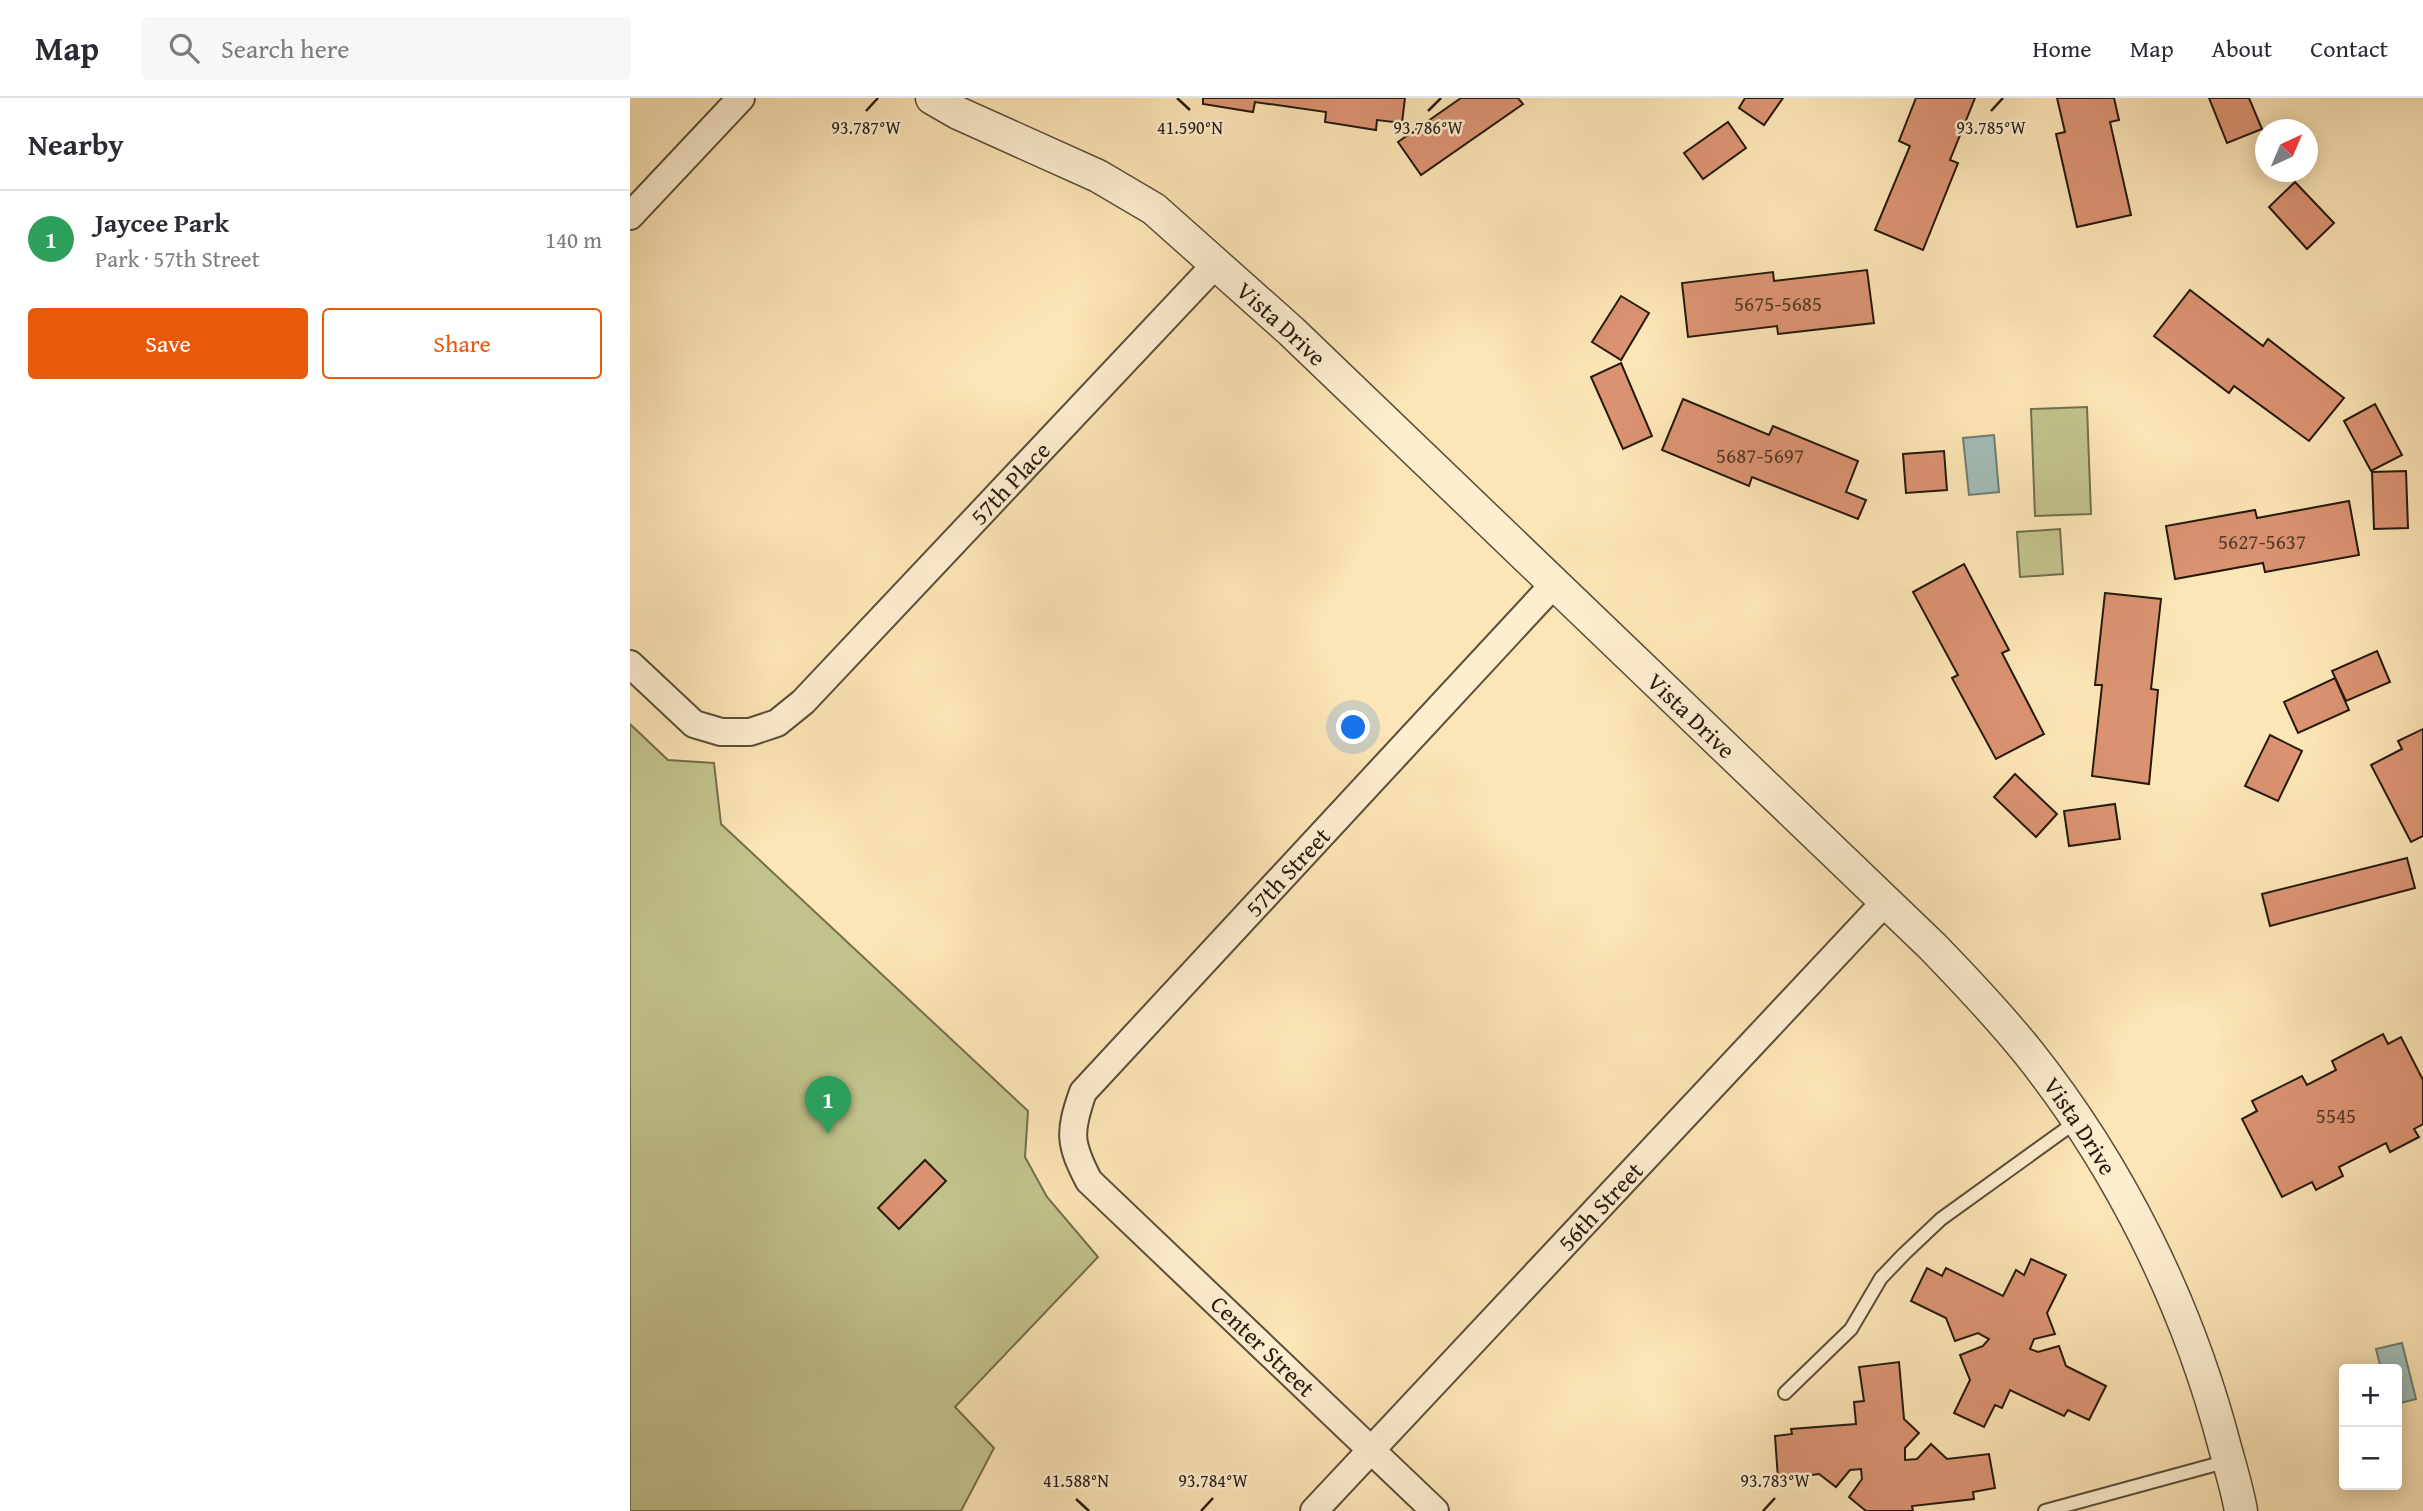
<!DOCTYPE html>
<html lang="en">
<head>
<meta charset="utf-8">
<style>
  :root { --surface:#fff; --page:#f7f7f7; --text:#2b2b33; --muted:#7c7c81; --line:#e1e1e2; --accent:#ea580c }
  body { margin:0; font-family:"Gentium Book Plus",serif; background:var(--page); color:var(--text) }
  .controls { position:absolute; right:21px; bottom:21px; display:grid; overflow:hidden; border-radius:7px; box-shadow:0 4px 18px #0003 }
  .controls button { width:63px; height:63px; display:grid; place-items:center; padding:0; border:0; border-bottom:2px solid var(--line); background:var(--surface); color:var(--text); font:35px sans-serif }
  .compass { position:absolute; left:1625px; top:21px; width:63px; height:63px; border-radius:50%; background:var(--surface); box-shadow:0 4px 18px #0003; rotate:44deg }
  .you { position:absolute; left:724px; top:630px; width:24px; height:24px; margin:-18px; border:5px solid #fff; border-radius:50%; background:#1a73e8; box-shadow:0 0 0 10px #1a73e833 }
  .badge { display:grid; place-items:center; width:46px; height:46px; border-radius:50%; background:var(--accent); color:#fff; font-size:23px; font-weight:700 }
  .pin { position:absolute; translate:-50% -58px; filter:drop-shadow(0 2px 4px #0008) }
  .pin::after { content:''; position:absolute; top:37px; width:24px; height:21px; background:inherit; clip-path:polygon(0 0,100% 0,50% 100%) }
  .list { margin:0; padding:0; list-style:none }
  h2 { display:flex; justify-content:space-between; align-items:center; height:91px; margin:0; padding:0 28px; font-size:30px }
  h2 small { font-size:23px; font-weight:400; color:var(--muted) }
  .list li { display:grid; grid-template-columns:46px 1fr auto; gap:21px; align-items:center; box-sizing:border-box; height:98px; padding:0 28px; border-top:2px solid var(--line) }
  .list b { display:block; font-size:26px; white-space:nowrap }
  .list p { margin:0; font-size:23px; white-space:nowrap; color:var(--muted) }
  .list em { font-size:23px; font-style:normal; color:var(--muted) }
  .actions { display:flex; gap:14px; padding:21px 28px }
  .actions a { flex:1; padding:16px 0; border:2px solid var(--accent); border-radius:7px; text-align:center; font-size:24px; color:var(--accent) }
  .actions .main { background:var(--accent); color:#fff }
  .icon { flex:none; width:38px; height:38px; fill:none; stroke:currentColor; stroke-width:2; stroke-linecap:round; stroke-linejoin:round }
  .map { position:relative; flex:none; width:1793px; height:1413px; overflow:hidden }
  header { display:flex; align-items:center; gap:42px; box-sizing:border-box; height:98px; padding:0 35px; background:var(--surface); border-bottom:2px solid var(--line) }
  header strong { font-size:33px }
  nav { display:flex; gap:38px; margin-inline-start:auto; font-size:24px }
  .search { width:490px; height:63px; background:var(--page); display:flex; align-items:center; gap:18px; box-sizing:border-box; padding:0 24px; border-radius:7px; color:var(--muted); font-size:26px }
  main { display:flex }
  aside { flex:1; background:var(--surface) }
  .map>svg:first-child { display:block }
  .green { fill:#c2c38c; stroke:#746e4d; stroke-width:2 }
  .water { fill:#a2bdb7; stroke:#707c73; stroke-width:2 }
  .building { fill:#db9372; stroke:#251a0e; stroke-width:2 }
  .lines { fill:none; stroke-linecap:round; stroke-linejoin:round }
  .service-casing { stroke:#5b4d38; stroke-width:16 }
  .minor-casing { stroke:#5b4d38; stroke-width:30 }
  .tertiary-casing { stroke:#5b4d38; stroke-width:35 }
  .service { stroke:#fdeed0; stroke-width:12 }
  .minor { stroke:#fdeed0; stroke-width:26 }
  .tertiary { stroke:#fdeed0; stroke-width:32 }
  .ticks { fill:none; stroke:#251a0e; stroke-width:2.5 }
  .labels { text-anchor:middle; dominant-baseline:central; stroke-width:5; stroke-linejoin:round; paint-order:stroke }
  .number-label { font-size:21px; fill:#523827 }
  .street-label { font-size:24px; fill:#251a0e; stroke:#fdeed0 }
  .ticks-label { font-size:18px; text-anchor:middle; fill:#251a0e; stroke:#fdeed0; stroke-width:5; stroke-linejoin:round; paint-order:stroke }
</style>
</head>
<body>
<header>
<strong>Map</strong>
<div class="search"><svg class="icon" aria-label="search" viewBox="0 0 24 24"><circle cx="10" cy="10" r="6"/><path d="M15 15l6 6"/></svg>Search here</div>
<nav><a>Home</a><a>Map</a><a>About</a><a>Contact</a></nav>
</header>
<main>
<aside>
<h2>Nearby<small></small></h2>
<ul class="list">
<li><span class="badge" style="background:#2e9e5b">1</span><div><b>Jaycee Park</b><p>Park · 57th Street</p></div><em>140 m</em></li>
</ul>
<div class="actions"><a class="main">Save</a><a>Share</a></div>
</aside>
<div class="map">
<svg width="1793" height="1413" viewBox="0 0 1793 1413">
  <rect width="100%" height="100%" fill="#fce5b6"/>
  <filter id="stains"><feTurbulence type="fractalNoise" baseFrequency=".00286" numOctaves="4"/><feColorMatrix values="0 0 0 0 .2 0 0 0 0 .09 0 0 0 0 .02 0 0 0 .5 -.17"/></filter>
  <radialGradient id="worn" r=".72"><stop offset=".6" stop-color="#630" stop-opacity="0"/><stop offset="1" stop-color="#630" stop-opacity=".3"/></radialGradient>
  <!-- green -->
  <g class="green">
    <polygon points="1457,309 1461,416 1405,418 1401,311"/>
    <polygon points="1430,431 1433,476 1390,479 1387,434"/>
    <polygon points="0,626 38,662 84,665 91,726 398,1013 395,1059 417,1099 468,1159 325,1309 364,1350 331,1413 0,1413"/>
  </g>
  <!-- water -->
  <g class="water">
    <polygon points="1364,337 1369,394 1339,397 1333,340"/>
    <polygon points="1772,1245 1786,1301 1767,1306 1767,1271 1751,1271 1746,1251"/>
  </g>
  <!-- building -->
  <g class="building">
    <polygon points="573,0 775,0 772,25 747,22 746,32 695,24 696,14 625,4 623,14 573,6"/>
    <polygon points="831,0 888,0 893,6 791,77 768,44"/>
    <polygon points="1115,0 1153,0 1134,27 1109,10"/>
    <polygon points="1286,0 1345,0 1320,62 1328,65 1293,152 1245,132 1280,48 1269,43"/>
    <polygon points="1427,0 1484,0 1489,22 1480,24 1501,117 1447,129 1426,36 1435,34"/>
    <polygon points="1579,0 1619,0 1632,31 1597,45"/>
    <polygon points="1098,24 1116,50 1073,81 1054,55"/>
    <polygon points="1665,84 1704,125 1677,151 1639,109"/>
    <polygon points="1237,172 1244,225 1148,236 1147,228 1058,239 1052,185 1143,174 1144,183"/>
    <polygon points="1560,192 1633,248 1638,241 1714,300 1679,343 1604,288 1599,295 1524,238"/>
    <polygon points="991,198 1019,215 991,262 962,244"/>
    <polygon points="991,265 1022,338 993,351 961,279"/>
    <polygon points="1053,301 1139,337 1143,328 1228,363 1216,394 1236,402 1228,421 1122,379 1119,388 1032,352"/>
    <polygon points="1745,306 1772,357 1741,373 1714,323"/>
    <polygon points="1314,353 1317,392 1276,395 1273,356"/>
    <polygon points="1776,373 1778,430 1744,431 1742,374"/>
    <polygon points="1719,403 1729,457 1635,474 1633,465 1545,481 1536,428 1625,412 1627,420"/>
    <polygon points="1334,466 1379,552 1372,555 1414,636 1366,661 1322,580 1328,577 1283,494"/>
    <polygon points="1475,495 1531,501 1521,591 1528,592 1519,686 1462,678 1472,587 1465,587"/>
    <polygon points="1747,553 1760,584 1716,603 1702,573"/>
    <polygon points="1705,580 1719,612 1668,635 1654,604"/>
    <polygon points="1793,631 1793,738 1781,744 1741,667 1772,651 1768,643"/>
    <polygon points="1640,637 1672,653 1648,703 1615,688"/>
    <polygon points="1385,676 1427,716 1406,739 1364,699"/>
    <polygon points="1485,706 1490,741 1439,748 1434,713"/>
    <polygon points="1777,760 1785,790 1640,828 1632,796"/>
    <polygon points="1753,936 1758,946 1771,939 1793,982 1793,1026 1784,1031 1789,1039 1760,1054 1756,1045 1709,1069 1713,1078 1686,1092 1682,1084 1652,1099 1612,1021 1627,1013 1622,1003 1672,978 1677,987 1706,972 1702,963"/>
    <polygon points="295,1062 316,1083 269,1131 248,1110"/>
    <polygon points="1401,1161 1436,1177 1417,1215 1425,1236 1404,1241 1400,1251 1408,1254 1429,1248 1436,1268 1476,1288 1459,1322 1438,1312 1434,1318 1380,1292 1372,1310 1365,1307 1354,1329 1324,1315 1340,1282 1330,1257 1353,1248 1359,1241 1348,1235 1325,1243 1316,1220 1281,1203 1297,1170 1312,1178 1316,1170 1373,1198 1386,1172 1394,1177"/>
    <polygon points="1269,1264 1274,1321 1289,1335 1275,1350 1275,1362 1287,1361 1301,1346 1317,1361 1359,1356 1365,1390 1343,1394 1344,1401 1282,1408 1283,1413 1236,1413 1219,1399 1232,1381 1231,1371 1220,1372 1206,1389 1189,1376 1148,1381 1145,1338 1162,1336 1161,1331 1226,1326 1224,1304 1234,1303 1229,1269"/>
  </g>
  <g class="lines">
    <!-- service casing -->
    <g class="service-casing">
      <g id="service">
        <polyline points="1155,1295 1221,1231 1251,1180 1274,1156 1311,1121 1447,1023"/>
        <polyline points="1415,1413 1598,1363"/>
      </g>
    </g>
    <!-- minor casing -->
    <g class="minor-casing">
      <g id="minor">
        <polyline points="0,118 111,0"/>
        <path id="s1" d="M 0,566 L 64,626 L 91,634 L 120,634 L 147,625 L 173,604 L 586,166"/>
        <path id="s2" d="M 684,1413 L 1256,803"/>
        <path id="s3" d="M 805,1413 L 459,1083 C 439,1045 439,1034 453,994 L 925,485"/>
      </g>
    </g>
    <!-- tertiary casing -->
    <g class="tertiary-casing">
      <g id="tertiary">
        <path id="s4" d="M 302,0 L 328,15 L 468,78 L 524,111 L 661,233 L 1302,848 C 1335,882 1368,917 1398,954 C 1489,1068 1557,1205 1594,1346 C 1600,1368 1607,1390 1611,1413"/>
      </g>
    </g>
    <!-- service -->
    <use href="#service" class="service"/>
    <!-- minor -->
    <use href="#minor" class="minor"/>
    <!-- tertiary -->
    <use href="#tertiary" class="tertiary"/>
  </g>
  <!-- ticks -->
  <path class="ticks" d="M 547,0 L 560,12M 236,13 L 248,0M 798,13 L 811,0M 1361,13 L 1373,0M 446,1401 L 459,1413M 571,1413 L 583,1400M 1133,1413 L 1145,1400"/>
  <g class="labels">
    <!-- number labels -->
    <g class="number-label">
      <text x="1148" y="205">5675-5685</text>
      <text x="1130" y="357">5687-5697</text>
      <text x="1632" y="443">5627-5637</text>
      <text x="1706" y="1017">5545</text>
    </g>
    <!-- street labels -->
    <g class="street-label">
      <text stroke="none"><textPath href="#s4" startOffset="420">Vista Drive</textPath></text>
      <text stroke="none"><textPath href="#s1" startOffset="508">57th Place</textPath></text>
      <text stroke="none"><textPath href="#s4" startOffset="987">Vista Drive</textPath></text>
      <text stroke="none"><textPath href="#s3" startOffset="872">57th Street</textPath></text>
      <text stroke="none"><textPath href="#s4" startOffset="1554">Vista Drive</textPath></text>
      <text stroke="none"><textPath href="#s2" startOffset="418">56th Street</textPath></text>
      <text transform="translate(633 1248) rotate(44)">Center Street</text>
    </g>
  </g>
  <g class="ticks-label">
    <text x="560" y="36">41.590°N</text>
    <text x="236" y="36">93.787°W</text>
    <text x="798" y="36">93.786°W</text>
    <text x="1361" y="36">93.785°W</text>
    <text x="583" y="1389">93.784°W</text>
    <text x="1145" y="1389">93.783°W</text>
    <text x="446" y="1389">41.588°N</text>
  </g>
  <rect width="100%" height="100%" filter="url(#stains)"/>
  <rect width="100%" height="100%" fill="url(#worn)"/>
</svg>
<div class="controls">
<button>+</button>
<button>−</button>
</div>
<svg class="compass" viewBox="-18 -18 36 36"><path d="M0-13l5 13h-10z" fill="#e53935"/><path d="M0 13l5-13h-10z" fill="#7c7c81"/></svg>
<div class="you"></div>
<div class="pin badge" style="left:198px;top:1036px;background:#2e9e5b">1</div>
</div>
</main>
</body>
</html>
